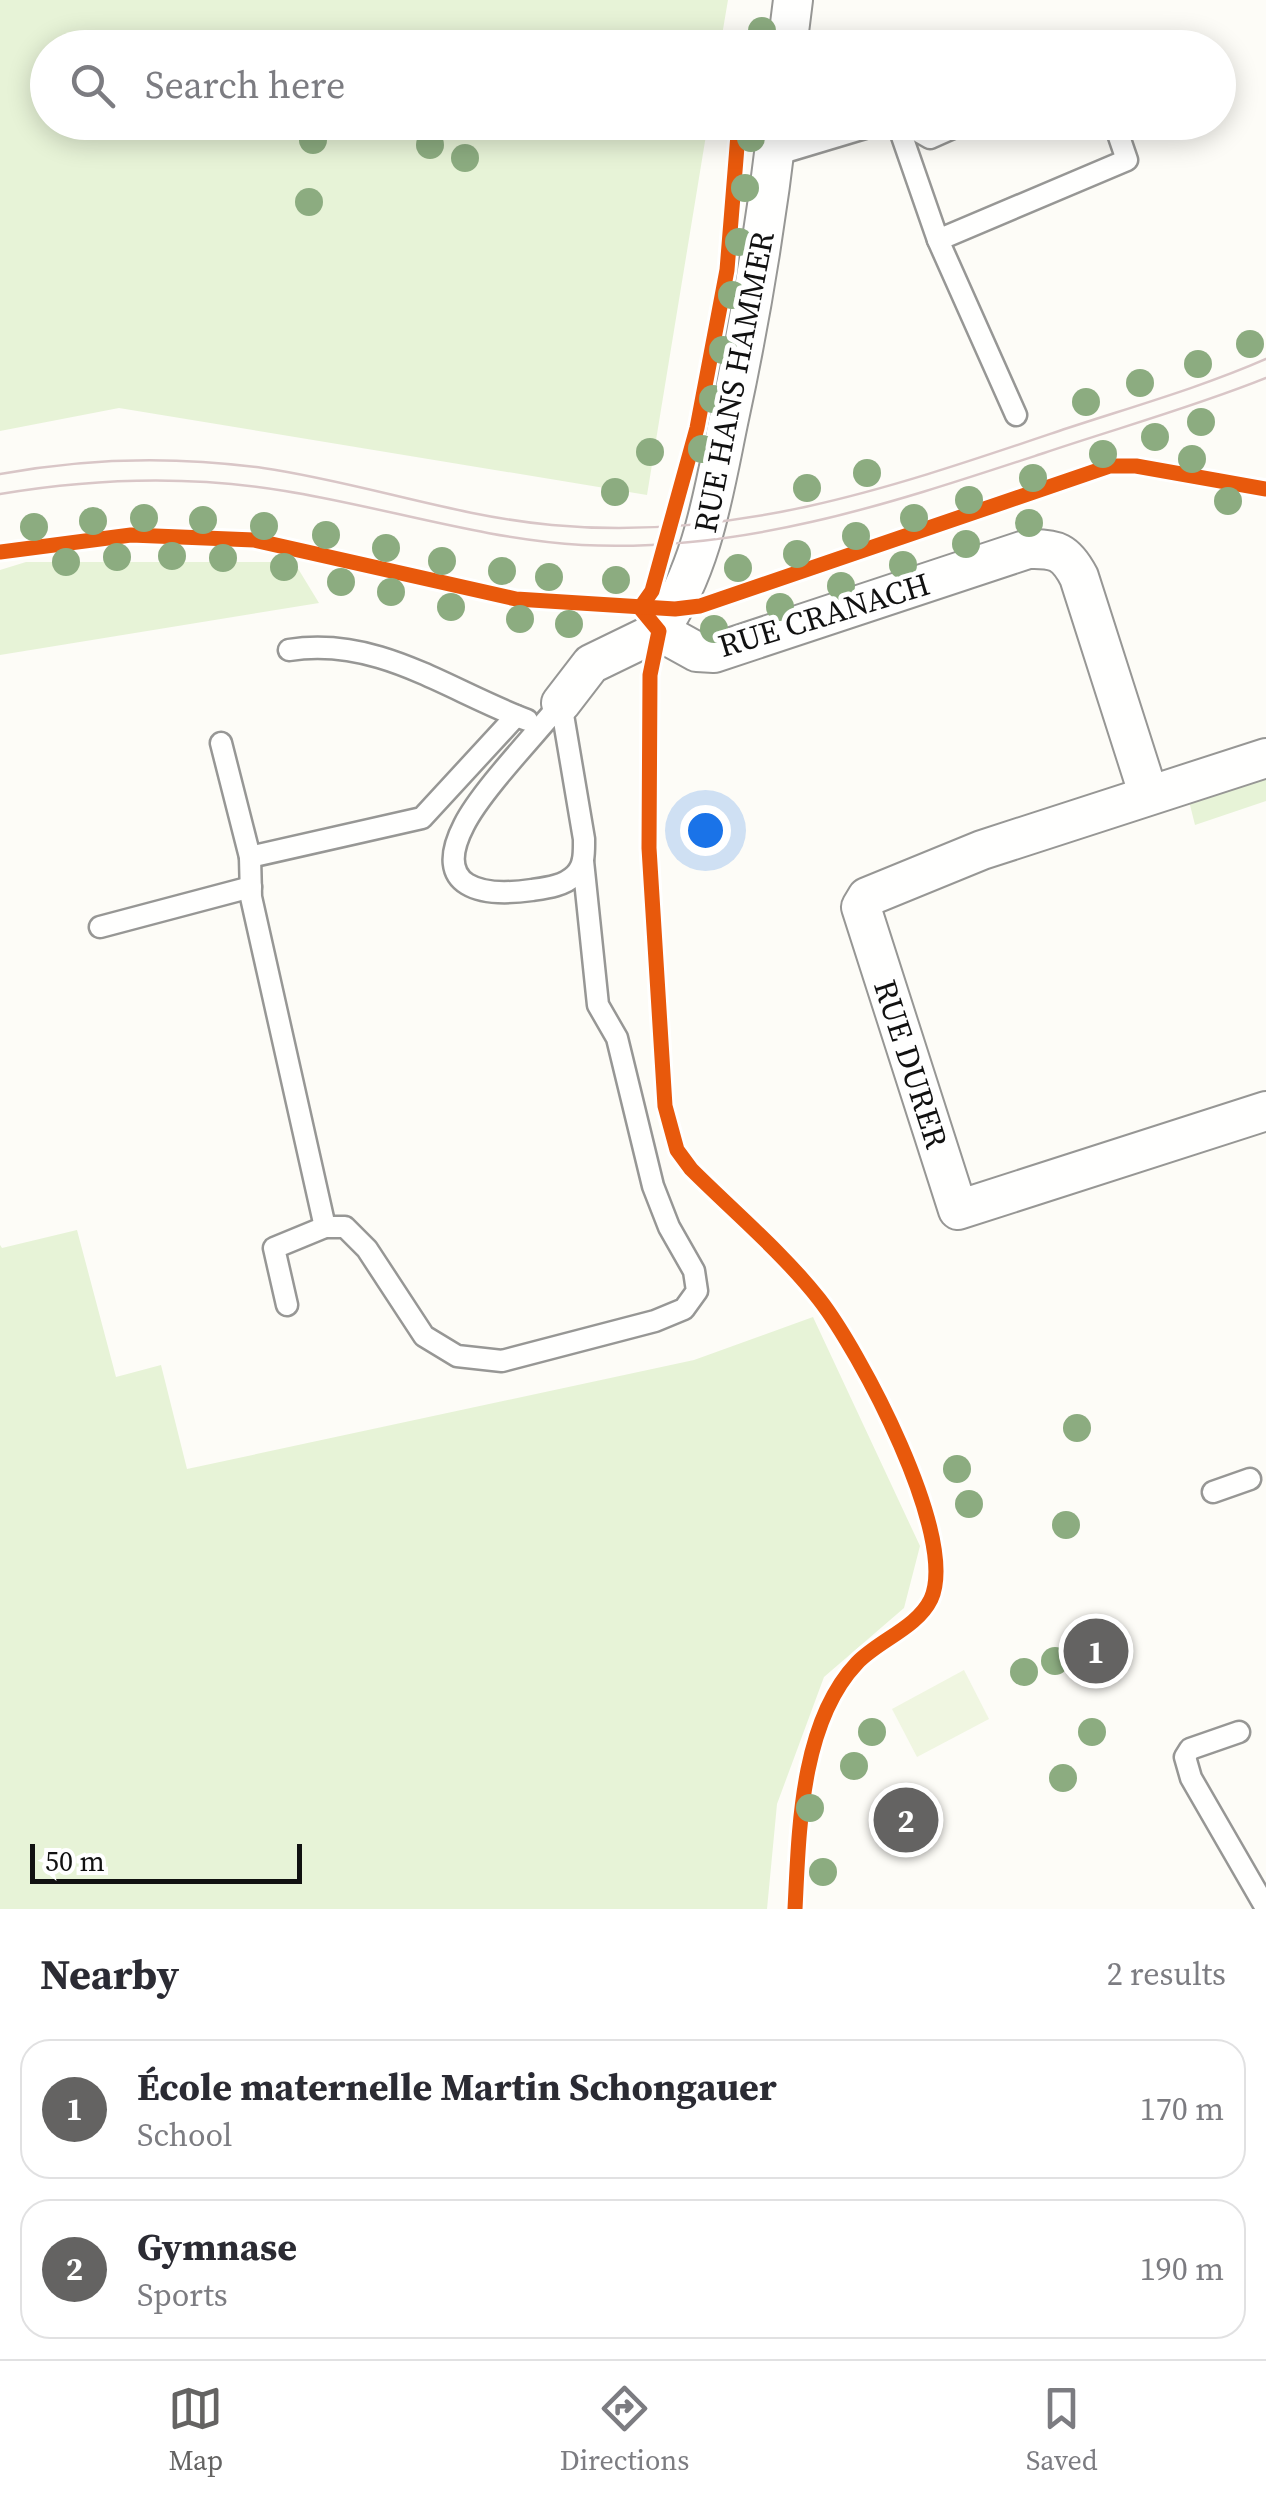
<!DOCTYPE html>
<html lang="en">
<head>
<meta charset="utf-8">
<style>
  :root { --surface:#fff; --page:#f2f2f3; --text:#2b2b33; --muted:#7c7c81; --line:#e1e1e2; --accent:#646362 }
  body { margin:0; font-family:"Source Serif 4",serif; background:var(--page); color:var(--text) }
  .scale { position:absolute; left:30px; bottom:25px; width:272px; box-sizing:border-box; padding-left:10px; border:5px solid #111; border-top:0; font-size:28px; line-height:35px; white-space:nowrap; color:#111; -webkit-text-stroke:8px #fff; paint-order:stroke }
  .you { position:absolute; left:705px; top:830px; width:35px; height:35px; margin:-25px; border:8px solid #fff; border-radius:50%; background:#1a73e8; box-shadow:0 0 0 15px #1a73e833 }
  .badge { display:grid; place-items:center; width:65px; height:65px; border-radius:50%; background:var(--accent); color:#fff; font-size:32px; font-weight:700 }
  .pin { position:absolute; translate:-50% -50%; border:5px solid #fff; box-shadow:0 2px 10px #0006 }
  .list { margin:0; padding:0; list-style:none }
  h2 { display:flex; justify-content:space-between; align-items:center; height:130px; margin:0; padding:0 40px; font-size:42px }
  h2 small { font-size:32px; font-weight:400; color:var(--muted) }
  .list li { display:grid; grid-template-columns:65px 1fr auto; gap:30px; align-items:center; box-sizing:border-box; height:140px; margin:0 20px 20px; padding:0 20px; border:2px solid var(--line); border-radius:30px }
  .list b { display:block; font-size:38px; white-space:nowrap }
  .list p { margin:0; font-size:32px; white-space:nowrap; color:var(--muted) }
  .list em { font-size:32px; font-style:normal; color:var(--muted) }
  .icon { flex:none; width:55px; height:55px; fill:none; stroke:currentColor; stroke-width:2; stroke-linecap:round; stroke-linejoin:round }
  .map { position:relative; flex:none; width:1266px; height:1909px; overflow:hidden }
  .search { position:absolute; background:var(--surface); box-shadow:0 5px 25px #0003; left:30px; right:30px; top:30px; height:110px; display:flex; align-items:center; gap:25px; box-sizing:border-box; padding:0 35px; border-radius:55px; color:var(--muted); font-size:38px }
  .sheet { height:450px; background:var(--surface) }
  nav { display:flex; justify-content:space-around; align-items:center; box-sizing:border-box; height:140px; border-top:2px solid var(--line); background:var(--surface); font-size:28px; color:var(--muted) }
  nav a { display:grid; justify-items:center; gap:5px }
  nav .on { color:var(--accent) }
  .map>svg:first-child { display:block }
  .green { fill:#e7f3d7 }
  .pitch { fill:#f0f6e1 }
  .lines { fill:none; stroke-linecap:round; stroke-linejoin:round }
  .lane-casing { stroke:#979795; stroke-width:25 }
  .street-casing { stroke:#979795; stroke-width:42 }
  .lane { stroke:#fffffe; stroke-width:20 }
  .street { stroke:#fffffe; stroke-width:38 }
  .tram { stroke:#d9c6c7; stroke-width:2.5 }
  .cycleway-casing { stroke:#fff; stroke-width:21 }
  .cycleway { stroke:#e8590c; stroke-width:15 }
  .tree { fill:#8cac80 }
  .labels { text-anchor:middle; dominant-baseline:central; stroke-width:10; stroke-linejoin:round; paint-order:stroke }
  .street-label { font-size:32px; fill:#111; stroke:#fff }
</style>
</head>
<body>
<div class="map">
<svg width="1266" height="1909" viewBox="0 0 1266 1909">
  <rect width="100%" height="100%" fill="#fdfcf7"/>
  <!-- green -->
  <g class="green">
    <polygon points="0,0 728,0 720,47 48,48 48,122 708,123 647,495 119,408 0,431"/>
    <polygon points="26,562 294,562 319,603 0,655 0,570"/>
    <polygon points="1266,777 1266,801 1195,825 1189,801"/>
    <polygon points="77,1230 116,1377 161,1365 187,1469 694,1360 813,1317 920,1546 904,1608 824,1677 777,1804 767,1909 0,1909 0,1245 2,1248"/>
  </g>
  <!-- pitch -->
  <polygon class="pitch" points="964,1670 989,1719 917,1757 892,1709"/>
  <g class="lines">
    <!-- lane casing -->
    <g class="lane-casing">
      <g id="lane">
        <polyline points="897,122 938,240 1127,160 1114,122"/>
        <polyline points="902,122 930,138 966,122"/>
        <polyline points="775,155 885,122"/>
        <polyline points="938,240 1016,415"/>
        <path d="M 289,650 C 378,636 447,690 527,720"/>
        <path d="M 561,703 L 584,839 C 584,851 585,866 575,875 C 564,886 546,888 532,890 C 483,897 431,889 464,825 C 481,791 535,735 561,703 Z"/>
        <polyline points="221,743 250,857 251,897 325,1227"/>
        <polyline points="250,857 422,818 516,716"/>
        <polyline points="100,927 251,887"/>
        <polyline points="287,1305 274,1248 325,1227 345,1227 367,1249 424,1336 457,1356 502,1361 655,1321 684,1309 697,1291 694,1271 669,1227 653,1186 617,1038 598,1005 583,861"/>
        <polyline points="1213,1492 1250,1479"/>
        <polyline points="1239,1732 1190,1749 1185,1757 1191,1778 1266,1908"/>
      </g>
    </g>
    <!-- street casing -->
    <g class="street-casing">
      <g id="street">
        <polyline points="787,48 793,0"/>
        <path d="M 659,631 C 702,569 713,496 728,423 C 750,322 766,225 778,122"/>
        <path d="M 561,703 L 591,664 L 659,631 L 697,652 L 714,653 L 1028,549 C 1056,548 1066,552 1079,577 L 1148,793"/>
        <polyline points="1266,758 982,850 867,897 861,907 958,1210 1266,1111"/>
      </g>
    </g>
    <!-- lane -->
    <use href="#lane" class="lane"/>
    <!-- street -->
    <use href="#street" class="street"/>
    <!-- tram -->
    <g class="tram">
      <path d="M 0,474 C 86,458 176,456 263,468 C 360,482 454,516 552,525 C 734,542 890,488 1059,431 C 1128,408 1200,388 1266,359"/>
      <path d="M 0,494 C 95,478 190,475 285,491 C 384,507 481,539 582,545 C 744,553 892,503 1044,453 C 1118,428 1194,407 1266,378"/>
    </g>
    <!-- cycleway casing -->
    <g class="cycleway-casing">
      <g id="cycleway">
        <path d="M 739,122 L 727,270 L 697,428 L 652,591 L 640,608 L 659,631 L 650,675 L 649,848 L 665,1106 L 677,1150 L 691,1169 C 733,1211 782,1252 819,1299 C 859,1350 959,1537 931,1599 C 917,1628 879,1640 857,1663 C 800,1723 799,1832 795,1909"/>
        <polyline points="0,552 131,535 254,540 516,599 675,609 700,606 1110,466 1136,466 1266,489"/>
      </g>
    </g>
    <!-- cycleway -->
    <use href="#cycleway" class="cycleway"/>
  </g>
  <!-- trees -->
  <g class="tree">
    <circle cx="762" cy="31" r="14"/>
    <circle cx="751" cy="138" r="14"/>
    <circle cx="313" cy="140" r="14"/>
    <circle cx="430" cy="145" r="14"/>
    <circle cx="465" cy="158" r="14"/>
    <circle cx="745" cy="188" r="14"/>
    <circle cx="309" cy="202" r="14"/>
    <circle cx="739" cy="242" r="14"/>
    <circle cx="732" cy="295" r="14"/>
    <circle cx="1250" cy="344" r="14"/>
    <circle cx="723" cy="350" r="14"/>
    <circle cx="1198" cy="364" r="14"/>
    <circle cx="1140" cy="383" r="14"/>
    <circle cx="713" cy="399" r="14"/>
    <circle cx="1086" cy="402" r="14"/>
    <circle cx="1201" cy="422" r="14"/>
    <circle cx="1155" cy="437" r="14"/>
    <circle cx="702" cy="449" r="14"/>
    <circle cx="650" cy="452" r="14"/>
    <circle cx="1103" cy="454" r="14"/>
    <circle cx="1192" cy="459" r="14"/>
    <circle cx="867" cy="473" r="14"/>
    <circle cx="1033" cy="478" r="14"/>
    <circle cx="807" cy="488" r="14"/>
    <circle cx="615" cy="492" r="14"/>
    <circle cx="969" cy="500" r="14"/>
    <circle cx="1228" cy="501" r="14"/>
    <circle cx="144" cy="518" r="14"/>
    <circle cx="914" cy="518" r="14"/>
    <circle cx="203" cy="520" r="14"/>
    <circle cx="93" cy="521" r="14"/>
    <circle cx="1029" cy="523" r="14"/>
    <circle cx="264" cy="526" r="14"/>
    <circle cx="34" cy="527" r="14"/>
    <circle cx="326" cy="535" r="14"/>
    <circle cx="856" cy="536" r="14"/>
    <circle cx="966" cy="544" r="14"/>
    <circle cx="386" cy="548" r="14"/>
    <circle cx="797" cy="554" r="14"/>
    <circle cx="172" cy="556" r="14"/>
    <circle cx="117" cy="557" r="14"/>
    <circle cx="223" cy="558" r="14"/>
    <circle cx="442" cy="561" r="14"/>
    <circle cx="66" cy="562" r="14"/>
    <circle cx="903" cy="565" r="14"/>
    <circle cx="284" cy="567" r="14"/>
    <circle cx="738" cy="568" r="14"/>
    <circle cx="502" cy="571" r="14"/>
    <circle cx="549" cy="577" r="14"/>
    <circle cx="616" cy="580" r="14"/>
    <circle cx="341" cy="582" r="14"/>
    <circle cx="841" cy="586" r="14"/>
    <circle cx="391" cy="592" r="14"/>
    <circle cx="451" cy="607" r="14"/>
    <circle cx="780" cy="607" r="14"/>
    <circle cx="520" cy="619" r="14"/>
    <circle cx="569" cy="624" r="14"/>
    <circle cx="714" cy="629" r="14"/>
    <circle cx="1077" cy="1428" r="14"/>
    <circle cx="957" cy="1469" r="14"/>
    <circle cx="969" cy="1504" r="14"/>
    <circle cx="1066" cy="1525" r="14"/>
    <circle cx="1085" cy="1649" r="14"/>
    <circle cx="1055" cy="1661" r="14"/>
    <circle cx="1024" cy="1672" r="14"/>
    <circle cx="872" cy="1732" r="14"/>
    <circle cx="1092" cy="1732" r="14"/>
    <circle cx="854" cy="1766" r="14"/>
    <circle cx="1063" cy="1778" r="14"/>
    <circle cx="810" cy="1808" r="14"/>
    <circle cx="823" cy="1872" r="14"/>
  </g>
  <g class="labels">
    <!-- street labels -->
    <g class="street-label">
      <text transform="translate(734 382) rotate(-79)">RUE HANS HAMMER</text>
      <text transform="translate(824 615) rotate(-17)">RUE CRANACH</text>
      <text transform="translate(911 1064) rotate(72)">RUE DURER</text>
    </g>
  </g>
</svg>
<div class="scale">50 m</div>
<div class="you"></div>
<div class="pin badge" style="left:1096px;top:1651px">1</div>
<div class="pin badge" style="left:906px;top:1820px">2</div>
<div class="search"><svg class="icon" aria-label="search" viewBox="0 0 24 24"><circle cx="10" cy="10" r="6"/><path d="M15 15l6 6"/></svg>Search here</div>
</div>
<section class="sheet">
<h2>Nearby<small>2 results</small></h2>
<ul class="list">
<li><span class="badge">1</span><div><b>École maternelle Martin Schongauer</b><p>School</p></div><em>170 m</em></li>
<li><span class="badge">2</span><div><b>Gymnase</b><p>Sports</p></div><em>190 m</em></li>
</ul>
</section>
<nav>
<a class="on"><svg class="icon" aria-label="map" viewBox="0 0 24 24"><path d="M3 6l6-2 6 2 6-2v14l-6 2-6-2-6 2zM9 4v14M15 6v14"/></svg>Map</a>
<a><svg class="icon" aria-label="directions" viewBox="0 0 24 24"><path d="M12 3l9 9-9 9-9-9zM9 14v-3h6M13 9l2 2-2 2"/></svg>Directions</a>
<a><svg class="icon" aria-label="saved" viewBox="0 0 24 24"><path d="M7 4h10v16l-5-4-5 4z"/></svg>Saved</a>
</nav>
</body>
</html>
